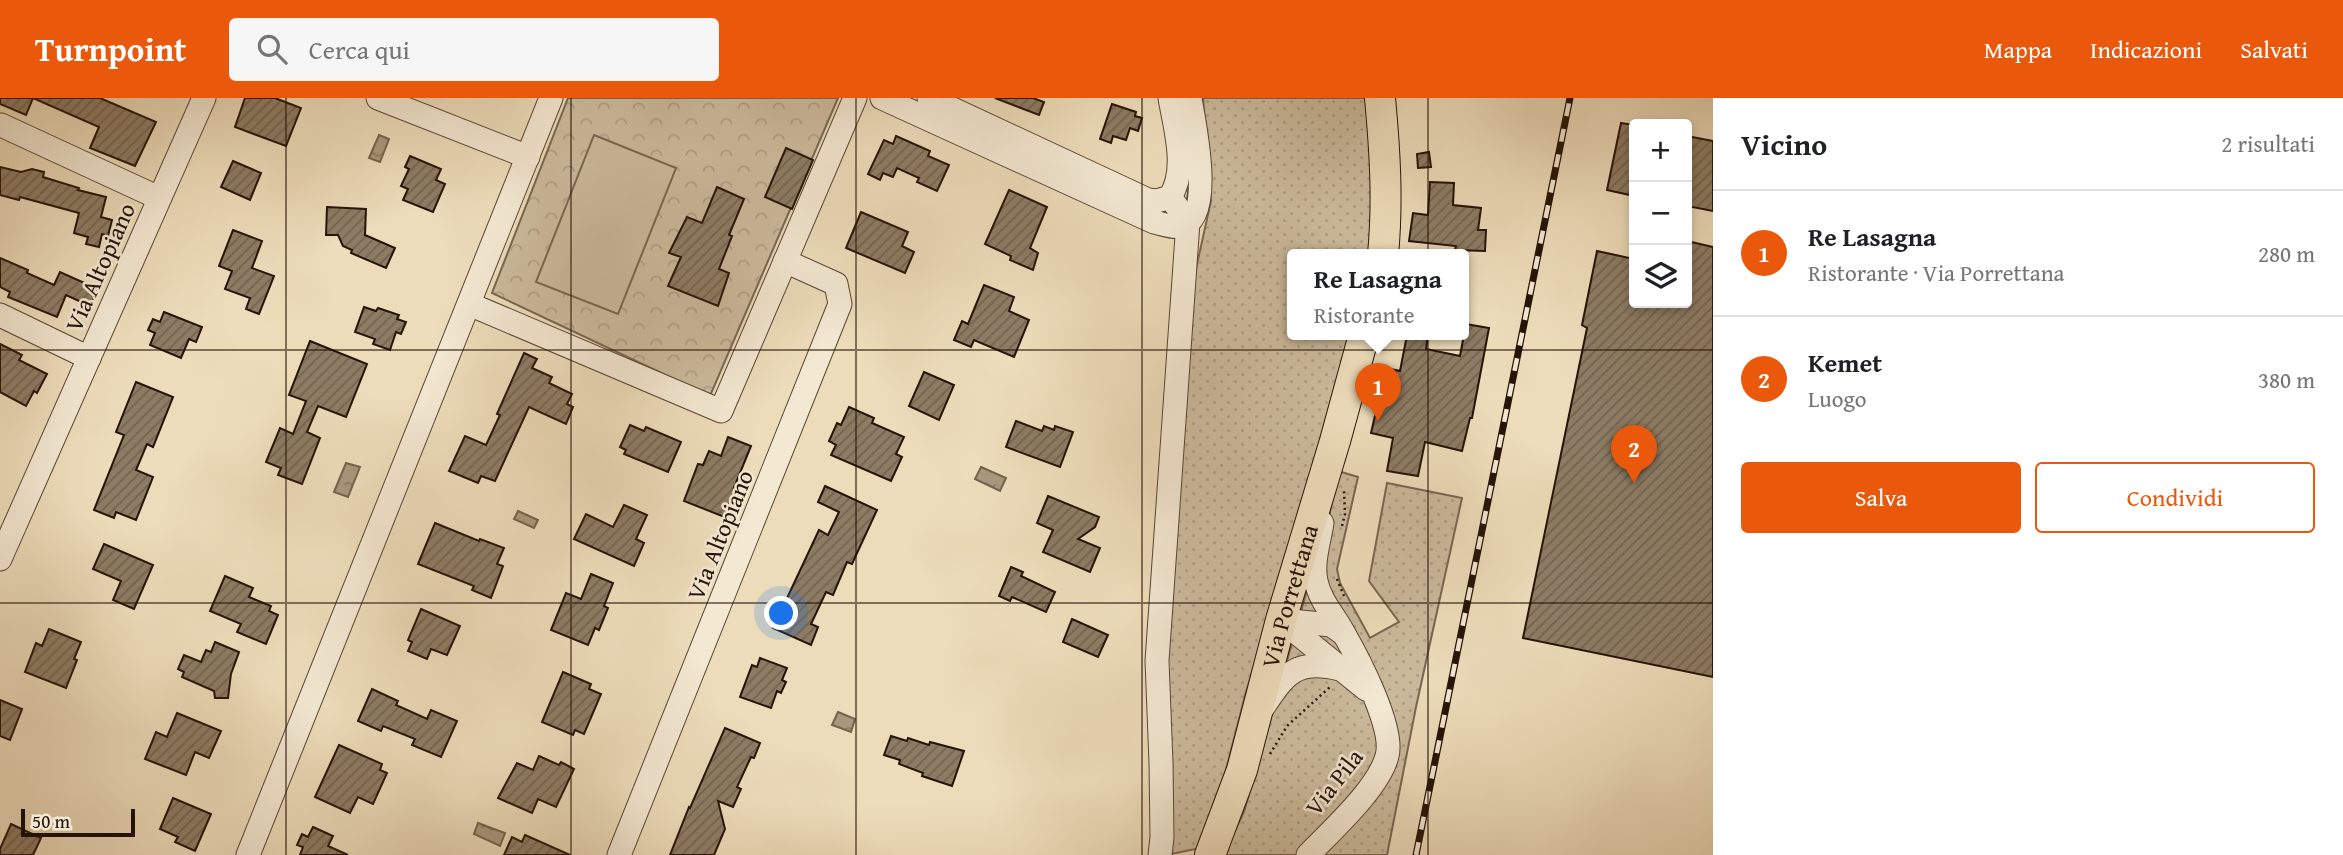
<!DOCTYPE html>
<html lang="it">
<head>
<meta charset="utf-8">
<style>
  :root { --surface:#fff; --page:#f6f6f6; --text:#202124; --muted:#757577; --line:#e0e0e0; --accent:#ea580c }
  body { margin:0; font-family:"Gentium Book Plus",serif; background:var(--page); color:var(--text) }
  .controls { position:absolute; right:21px; top:21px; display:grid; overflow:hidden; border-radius:7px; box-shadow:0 4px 10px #0003 }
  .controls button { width:63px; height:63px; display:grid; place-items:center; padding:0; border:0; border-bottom:2px solid var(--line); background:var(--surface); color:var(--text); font:35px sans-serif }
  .scale { position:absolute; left:21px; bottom:18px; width:114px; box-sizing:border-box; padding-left:7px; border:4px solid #251307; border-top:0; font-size:19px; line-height:24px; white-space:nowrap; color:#251307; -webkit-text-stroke:5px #f3e8d2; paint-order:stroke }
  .you { position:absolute; left:782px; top:516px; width:24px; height:24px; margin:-18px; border:5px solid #fff; border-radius:50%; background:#1a73e8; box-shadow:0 0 0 10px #1a73e833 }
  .badge { display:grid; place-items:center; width:46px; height:46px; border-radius:50%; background:var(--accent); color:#fff; font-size:23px; font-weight:700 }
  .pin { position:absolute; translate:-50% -58px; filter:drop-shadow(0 2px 4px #0008) }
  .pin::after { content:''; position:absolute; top:37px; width:24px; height:21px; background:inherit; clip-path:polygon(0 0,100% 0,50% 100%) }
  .popup { position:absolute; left:1287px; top:151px; width:182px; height:91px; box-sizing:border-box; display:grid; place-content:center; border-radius:7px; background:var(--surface); filter:drop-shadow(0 2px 5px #0005); font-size:23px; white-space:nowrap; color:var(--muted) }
  .popup b { font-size:26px; color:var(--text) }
  .popup::after { content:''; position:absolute; left:50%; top:100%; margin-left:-14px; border:14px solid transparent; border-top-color:var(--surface) }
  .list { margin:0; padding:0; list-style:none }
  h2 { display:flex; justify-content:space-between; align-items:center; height:91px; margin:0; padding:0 28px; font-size:30px }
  h2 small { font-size:23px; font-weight:400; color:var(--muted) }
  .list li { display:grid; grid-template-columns:46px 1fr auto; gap:21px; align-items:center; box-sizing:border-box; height:126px; padding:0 28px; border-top:2px solid var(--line) }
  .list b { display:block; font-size:26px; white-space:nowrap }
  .list p { margin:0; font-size:23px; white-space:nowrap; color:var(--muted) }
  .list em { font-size:23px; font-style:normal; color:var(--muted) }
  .actions { display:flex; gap:14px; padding:21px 28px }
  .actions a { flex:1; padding:16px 0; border:2px solid var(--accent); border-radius:7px; text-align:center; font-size:24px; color:var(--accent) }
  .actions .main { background:var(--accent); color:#fff }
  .icon { flex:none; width:38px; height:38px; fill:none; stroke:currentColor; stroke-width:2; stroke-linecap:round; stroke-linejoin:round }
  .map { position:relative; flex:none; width:1713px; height:757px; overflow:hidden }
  header { display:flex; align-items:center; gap:42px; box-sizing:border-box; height:98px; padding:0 35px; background:var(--accent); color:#fff }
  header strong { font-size:33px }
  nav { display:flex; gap:38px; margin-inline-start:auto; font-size:24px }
  .search { width:490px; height:63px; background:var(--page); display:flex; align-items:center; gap:18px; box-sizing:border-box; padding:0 24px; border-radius:7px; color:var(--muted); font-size:26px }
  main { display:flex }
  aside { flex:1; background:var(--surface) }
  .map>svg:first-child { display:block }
  .grass { fill:url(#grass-dots); stroke:#786652; stroke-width:2 }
  .park { fill:url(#park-crowns); stroke:#786652; stroke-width:2 }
  .pitch { fill:#cbba9c; stroke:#786652; stroke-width:2 }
  .water { fill:url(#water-ripples); stroke:#74634e; stroke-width:2 }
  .building { fill:url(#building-hatch); stroke:#251307; stroke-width:2 }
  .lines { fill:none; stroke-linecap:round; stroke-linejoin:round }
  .minor-casing { stroke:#574534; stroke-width:25 }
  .major-casing { stroke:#251307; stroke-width:32 }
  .path { stroke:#251307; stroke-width:2.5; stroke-dasharray:2 3.5; stroke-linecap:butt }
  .minor { stroke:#f3e8d2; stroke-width:23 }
  .major { stroke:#eddcba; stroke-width:30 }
  .rail-casing { stroke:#251307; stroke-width:7 }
  .rail { stroke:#f3e8d2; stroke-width:4.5; stroke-dasharray:13; stroke-linecap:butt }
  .grid { fill:none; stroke:#251307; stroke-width:2; stroke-opacity:0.55 }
  .labels { text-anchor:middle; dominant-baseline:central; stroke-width:5; stroke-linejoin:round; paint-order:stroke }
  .street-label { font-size:24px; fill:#251307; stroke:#f3e8d2 }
</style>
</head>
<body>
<header>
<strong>Turnpoint</strong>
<div class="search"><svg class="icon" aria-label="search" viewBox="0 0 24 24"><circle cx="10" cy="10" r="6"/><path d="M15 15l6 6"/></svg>Cerca qui</div>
<nav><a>Mappa</a><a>Indicazioni</a><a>Salvati</a></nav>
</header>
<main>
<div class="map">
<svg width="1713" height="757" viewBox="0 0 1713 757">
  <defs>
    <pattern id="grass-dots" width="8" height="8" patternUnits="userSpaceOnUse" patternTransform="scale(1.75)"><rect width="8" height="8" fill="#cbba9c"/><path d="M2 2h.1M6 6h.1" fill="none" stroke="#ae9f85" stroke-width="1.8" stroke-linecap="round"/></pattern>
    <pattern id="park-crowns" width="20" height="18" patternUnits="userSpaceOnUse" patternTransform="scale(1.75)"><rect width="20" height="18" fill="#cbba9c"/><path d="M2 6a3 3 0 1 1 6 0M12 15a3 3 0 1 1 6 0" fill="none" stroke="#ae9f85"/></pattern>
    <pattern id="water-ripples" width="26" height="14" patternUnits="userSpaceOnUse" patternTransform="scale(1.75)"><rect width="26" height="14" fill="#a9987d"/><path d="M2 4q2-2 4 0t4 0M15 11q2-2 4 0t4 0" fill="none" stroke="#897b64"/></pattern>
    <pattern id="building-hatch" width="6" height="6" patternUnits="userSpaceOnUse" patternTransform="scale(1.75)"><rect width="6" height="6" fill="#8d7c64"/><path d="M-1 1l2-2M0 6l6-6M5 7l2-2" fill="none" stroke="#736450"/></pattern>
  </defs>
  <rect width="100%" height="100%" fill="#eddcba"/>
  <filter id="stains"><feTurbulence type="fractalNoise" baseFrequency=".00286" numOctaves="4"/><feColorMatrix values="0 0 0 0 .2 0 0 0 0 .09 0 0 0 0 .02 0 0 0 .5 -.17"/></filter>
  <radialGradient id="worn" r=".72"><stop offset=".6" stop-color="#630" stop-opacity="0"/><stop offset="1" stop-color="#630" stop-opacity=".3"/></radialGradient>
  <!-- grass -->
  <g class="grass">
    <polygon points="1203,0 1380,0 1375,157 1292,157 1292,237 1353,237 1246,594 1206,749 1166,757 1160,649 1194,180 1211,103"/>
    <polygon points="1338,373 1358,379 1337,471 1340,485 1370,540 1399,524 1369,483 1387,385 1462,400 1416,609 1387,757 1223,757 1244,714 1307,492 1320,466"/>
  </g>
  <!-- park -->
  <polygon class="park" points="568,0 838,0 710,298 492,195"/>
  <!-- pitch -->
  <polygon class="pitch" points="594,37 676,70 618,216 536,184"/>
  <!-- water -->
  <g class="water">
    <polygon points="379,37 389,41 380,64 369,60"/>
    <polygon points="346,365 360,369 348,399 334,394"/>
    <polygon points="981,369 1006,380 1000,393 975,381"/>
    <polygon points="518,413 538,422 534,430 514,421"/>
    <polygon points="838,614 855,621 851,634 832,627"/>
    <polygon points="478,725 505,735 500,748 474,736"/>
  </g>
  <!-- building -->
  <g class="building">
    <polygon points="0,0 100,0 156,24 135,68 90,50 99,29 33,0 26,17 0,6"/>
    <polygon points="245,0 275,0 301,10 286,48 235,29"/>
    <polygon points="995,0 1033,0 1044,4 1039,17"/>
    <polygon points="1112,6 1136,14 1135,18 1142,20 1138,33 1130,30 1126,42 1113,38 1111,45 1100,41"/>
    <polygon points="1621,25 1634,27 1634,98 1607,92"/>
    <polygon points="896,38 930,53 928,58 949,67 937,93 917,84 919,80 897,70 893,79 883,75 880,82 868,76 884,42 893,46"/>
    <polygon points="1687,38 1713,43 1713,113 1687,108"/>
    <polygon points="786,50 813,62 792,111 765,99"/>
    <polygon points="1429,54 1431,69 1418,70 1417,56"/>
    <polygon points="410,58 441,71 436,82 445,86 433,114 403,102 408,91 401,88 409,71 405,69"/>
    <polygon points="233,63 261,75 250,102 221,89"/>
    <polygon points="0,69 21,74 32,71 44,74 43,79 79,90 78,92 106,99 101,119 112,122 108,138 102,136 99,149 86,146 88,139 74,135 79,115 20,99 19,102 0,97"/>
    <polygon points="1430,84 1454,85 1453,107 1481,110 1478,132 1486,132 1485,153 1455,152 1456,148 1409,143 1413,115 1428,117"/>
    <polygon points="717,89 744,101 729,137 732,138 719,171 729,175 718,208 668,188 681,159 669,155 687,119 702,125"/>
    <polygon points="1009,92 1047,109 1030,150 1038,155 1033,172 1010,162 1011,158 985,146"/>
    <polygon points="327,109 366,111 365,137 395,150 386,170 351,155 352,152 343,148 338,137 326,137"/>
    <polygon points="861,114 908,134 902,148 914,154 905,175 846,150"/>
    <polygon points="233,132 262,143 252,170 274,178 259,216 246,211 250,200 225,191 232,173 219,168"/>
    <polygon points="1687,143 1713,149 1713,579 1523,540 1587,230 1582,227 1597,153 1634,161 1634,205 1687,205"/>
    <polygon points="0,160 28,172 27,175 54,187 60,174 98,191 90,208 66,197 57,219 8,199 10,194 0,189"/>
    <polygon points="984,187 1014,199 1009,213 1029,222 1014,259 974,242 971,249 954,242 962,223 968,226"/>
    <polygon points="364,209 376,213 378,210 399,217 397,221 406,224 401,236 396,234 390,252 373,246 375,241 355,234"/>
    <polygon points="164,214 202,229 196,244 189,241 181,260 150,247 155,235 148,232 153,221 160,224"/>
    <polygon points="1466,226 1489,230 1472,320 1470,320 1462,353 1425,344 1418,378 1387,373 1393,340 1371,335 1386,270 1400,273 1407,237 1428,237 1426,251 1460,258"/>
    <polygon points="310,243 367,266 346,319 318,308 307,334 320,340 302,386 278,377 281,370 266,364 280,330 293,336 306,303 289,297"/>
    <polygon points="0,246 22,257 19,262 47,276 37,295 34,293 26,308 0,294"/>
    <polygon points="524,255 537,261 532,270 552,279 549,285 572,296 567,306 573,309 566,326 529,309 495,383 481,378 478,385 449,373 465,338 486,347 500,317 497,316"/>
    <polygon points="924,274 954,287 939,322 909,308"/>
    <polygon points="136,284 173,299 153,349 147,346 136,372 153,379 136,422 116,414 114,420 94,412 124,337 116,334"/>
    <polygon points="849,309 874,320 872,325 904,339 896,356 902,359 891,383 831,357 836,347 829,343 837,325 841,327"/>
    <polygon points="1016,323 1042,333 1044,328 1054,332 1055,328 1073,334 1060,369 1006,349"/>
    <polygon points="630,327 644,333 646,329 681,344 668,374 624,356 626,352 620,349"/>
    <polygon points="728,339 751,348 733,392 737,394 727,420 684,403 698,366 703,367 709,353 721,358"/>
    <polygon points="825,388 877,412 852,466 847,464 833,497 826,494 811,526 818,529 811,547 773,530 819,432 828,437 839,414 818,404"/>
    <polygon points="1048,398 1099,419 1095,429 1078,441 1100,450 1090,474 1043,454 1053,432 1037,425"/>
    <polygon points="624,407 647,417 636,441 644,445 634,468 574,441 586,416 613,429"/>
    <polygon points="435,425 479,443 480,441 504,450 497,466 503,468 491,500 472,492 474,488 418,466"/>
    <polygon points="104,446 153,467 134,511 113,502 121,483 93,471"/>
    <polygon points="1011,469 1023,474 1021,478 1055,494 1046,514 1012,499 1010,503 999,498"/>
    <polygon points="591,476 613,485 604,508 608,510 599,532 595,530 588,547 551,532 566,495 581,501"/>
    <polygon points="225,478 253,490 249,499 271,508 269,513 278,517 266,546 237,534 241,526 210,513"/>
    <polygon points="421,511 460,528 447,557 431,551 427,561 408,553 412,544 408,542"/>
    <polygon points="1072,521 1108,537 1098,559 1063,544"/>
    <polygon points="49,531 81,544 74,561 77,562 66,590 25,574 36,545 42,548"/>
    <polygon points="215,544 239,554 231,576 228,600 215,600 214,593 182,579 184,574 178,571 184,557 201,564 206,552 211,554"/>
    <polygon points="760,560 787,570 782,582 786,584 781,595 777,593 771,610 740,599 752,567 757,569"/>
    <polygon points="563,574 591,586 589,591 601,596 584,636 575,632 573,637 542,624"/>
    <polygon points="372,591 398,603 396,607 427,621 431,612 457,623 441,659 412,647 415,641 383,628 381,633 358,623"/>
    <polygon points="0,602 22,611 10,642 0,638"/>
    <polygon points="177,615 221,633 209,660 195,654 186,677 145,661 156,634 167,639"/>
    <polygon points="725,630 760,645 754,660 751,659 737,689 741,691 733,709 718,703 725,731 714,757 670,757 689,709 690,710"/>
    <polygon points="891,638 907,643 908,640 929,647 930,644 964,653 952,688 922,678 923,675 899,666 900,662 884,657"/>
    <polygon points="339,647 382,666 380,672 387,675 373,706 358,699 350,715 315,699"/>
    <polygon points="539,658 559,667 561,664 574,671 556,709 538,701 532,715 498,700 517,665 533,672"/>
    <polygon points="173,700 211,716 195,753 175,744 178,739 160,731"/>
    <polygon points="11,726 41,740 33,757 0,757 0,751"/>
    <polygon points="313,729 333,738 328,748 348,757 300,757 303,749 297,747 302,736 308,739"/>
    <polygon points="525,737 570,757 504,757 512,739 522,744"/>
  </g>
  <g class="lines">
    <!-- minor casing -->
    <g class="minor-casing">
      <g id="minor">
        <polyline points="378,0 528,59"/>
        <path d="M 882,0 L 1154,124 C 1163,126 1172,130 1181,128 C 1215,120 1194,25 1190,0"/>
        <path d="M 929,0 L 1148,102 L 1157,103 L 1170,99 C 1188,72 1175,30 1170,0"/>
        <polyline points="1,27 159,100"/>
        <polyline points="469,206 721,313 855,0"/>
        <polyline points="0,217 89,260"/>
        <polyline points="0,461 204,0"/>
        <polyline points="1281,522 1366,591"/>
        <polyline points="1281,522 1331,527 1344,536"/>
        <path d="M 1262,611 C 1285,576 1296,560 1340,571"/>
        <polyline points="248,757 551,0"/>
        <polyline points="619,757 840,206 836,186 785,163"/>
        <polyline points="1160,757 1162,739 1161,665 1157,563 1188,124 1170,99"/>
        <path d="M 1308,757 C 1331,733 1379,690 1387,658 C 1395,631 1358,560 1343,534 C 1334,517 1320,503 1316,483 C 1312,465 1319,444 1322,425"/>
      </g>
    </g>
    <!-- major casing -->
    <g class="major-casing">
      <g id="major">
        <path d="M 1380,0 C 1385,53 1388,104 1383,157"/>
        <path id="s1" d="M 1210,757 L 1242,672 L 1281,522 L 1335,343 L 1364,237"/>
      </g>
    </g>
    <!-- path -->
    <g class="path">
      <polyline points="1342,428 1345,416 1344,393"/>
      <polyline points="1337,481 1344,498"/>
      <polyline points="1270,656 1287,628 1330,589"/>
    </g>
    <!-- minor -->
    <use href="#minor" class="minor"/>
    <!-- major -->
    <use href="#major" class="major"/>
    <!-- rail casing -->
    <g class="rail-casing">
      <polyline id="rail" points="1416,757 1570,0"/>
    </g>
    <!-- rail -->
    <use href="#rail" class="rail"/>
  </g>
  <!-- grid -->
  <path class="grid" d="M 286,0 L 286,757M 571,0 L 571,757M 856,0 L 856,757M 1142,0 L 1142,757M 1428,0 L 1428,757M 0,252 L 1713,252M 0,505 L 1713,505"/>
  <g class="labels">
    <!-- street labels -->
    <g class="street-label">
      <text transform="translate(100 169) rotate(-66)">Via Altopiano</text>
      <text transform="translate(720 437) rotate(-68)">Via Altopiano</text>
      <text stroke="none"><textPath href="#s1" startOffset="271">Via Porrettana</textPath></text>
      <text transform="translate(1334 684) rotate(-52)">Via Pila</text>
    </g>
  </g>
  <rect width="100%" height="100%" filter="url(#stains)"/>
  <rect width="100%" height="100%" fill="url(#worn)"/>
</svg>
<div class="controls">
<button>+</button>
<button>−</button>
<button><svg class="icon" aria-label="layers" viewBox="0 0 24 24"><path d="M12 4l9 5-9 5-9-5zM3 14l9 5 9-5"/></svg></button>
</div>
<div class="scale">50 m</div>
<div class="you"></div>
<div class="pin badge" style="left:1378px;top:323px">1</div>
<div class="popup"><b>Re Lasagna</b>Ristorante</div>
<div class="pin badge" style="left:1634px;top:385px">2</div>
</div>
<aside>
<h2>Vicino<small>2 risultati</small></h2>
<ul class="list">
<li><span class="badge">1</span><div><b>Re Lasagna</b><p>Ristorante · Via Porrettana</p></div><em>280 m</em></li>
<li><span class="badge">2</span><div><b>Kemet</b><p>Luogo</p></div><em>380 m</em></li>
</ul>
<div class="actions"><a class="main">Salva</a><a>Condividi</a></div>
</aside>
</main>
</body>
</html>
